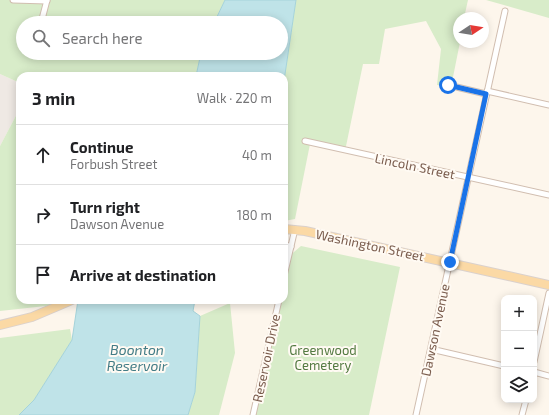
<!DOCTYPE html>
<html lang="en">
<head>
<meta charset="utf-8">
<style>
  :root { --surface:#fff; --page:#f2f2f2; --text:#202124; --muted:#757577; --line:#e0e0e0 }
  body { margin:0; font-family:"Exo 2",sans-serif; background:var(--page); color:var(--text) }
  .controls { position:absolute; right:12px; bottom:12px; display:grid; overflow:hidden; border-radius:8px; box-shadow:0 2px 10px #0003 }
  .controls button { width:36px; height:36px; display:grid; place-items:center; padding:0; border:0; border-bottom:1px solid var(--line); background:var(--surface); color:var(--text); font:20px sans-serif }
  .compass { position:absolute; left:453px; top:12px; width:36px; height:36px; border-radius:50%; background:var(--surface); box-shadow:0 2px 10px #0003; rotate:78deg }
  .stop { position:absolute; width:12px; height:12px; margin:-9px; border:3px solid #1a73e8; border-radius:50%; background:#fff }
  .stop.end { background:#1a73e8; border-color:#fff; box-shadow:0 1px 4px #0008 }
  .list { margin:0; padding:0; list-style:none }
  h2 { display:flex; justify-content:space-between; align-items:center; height:52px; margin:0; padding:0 16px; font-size:17px }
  h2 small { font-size:13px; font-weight:400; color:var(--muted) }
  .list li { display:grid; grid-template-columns:26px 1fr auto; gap:12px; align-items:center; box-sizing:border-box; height:60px; padding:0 16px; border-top:1px solid var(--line) }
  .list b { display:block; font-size:15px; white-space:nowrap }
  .list p { margin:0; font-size:13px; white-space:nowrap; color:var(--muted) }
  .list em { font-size:13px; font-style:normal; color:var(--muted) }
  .icon { flex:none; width:22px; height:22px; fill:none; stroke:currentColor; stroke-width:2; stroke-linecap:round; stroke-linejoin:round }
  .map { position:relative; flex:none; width:549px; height:415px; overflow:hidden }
  .search { position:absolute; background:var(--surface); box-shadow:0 2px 10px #0003; left:16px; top:16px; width:272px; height:44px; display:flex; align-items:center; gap:10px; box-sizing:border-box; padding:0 14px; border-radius:22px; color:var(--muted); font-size:15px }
  .panel { position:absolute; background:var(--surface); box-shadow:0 2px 10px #0003; left:16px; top:72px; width:272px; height:232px; border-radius:12px }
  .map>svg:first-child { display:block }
  .industrial { fill:#efe9e4 }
  .green { fill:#d8ecc9 }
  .water { fill:#bfe3e8; stroke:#a5d3da }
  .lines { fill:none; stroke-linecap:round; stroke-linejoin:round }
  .minor-casing { stroke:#d1beb0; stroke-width:7 }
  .primary-casing { stroke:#dad1cd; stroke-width:10 }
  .minor { stroke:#fff; stroke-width:5 }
  .primary { stroke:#fbd9a5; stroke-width:8 }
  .route { stroke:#1a73e8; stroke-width:5 }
  .labels { text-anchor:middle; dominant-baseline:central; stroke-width:4; stroke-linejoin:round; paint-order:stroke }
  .street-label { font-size:13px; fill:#7a5c4d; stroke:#fffaf3 }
  .park-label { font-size:13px; fill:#537a41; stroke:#fffaf3 }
  .water-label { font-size:14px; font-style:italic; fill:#437c86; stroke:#fffaf3 }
</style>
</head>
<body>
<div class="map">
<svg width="549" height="415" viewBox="0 0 549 415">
  <rect width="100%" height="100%" fill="#fdf6ec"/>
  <!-- industrial -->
  <polygon class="industrial" points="0,74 20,83 20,108 0,146"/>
  <!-- green -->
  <g class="green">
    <polygon points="0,0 225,0 214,23 23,23 23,53 201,53 196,76 20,76 20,83 0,74"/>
    <polygon points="296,0 468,0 464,18 459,18 460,42 451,87 437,85 441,49 426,21 385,29 379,64 363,64 345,151 310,144 295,219 284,221 284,81"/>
    <polygon points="486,0 549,0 549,18"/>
    <polygon points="20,108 20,300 73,300 73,303 0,311 0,146"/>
    <polygon points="301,246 400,267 369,415 254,415 278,300 284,300 284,271 287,258"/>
    <polygon points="230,303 235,353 219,415 188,415 195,392 200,316"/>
    <polygon points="70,329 72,340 34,400 19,415 0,415 0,338"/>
  </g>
  <!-- water -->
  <g class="water">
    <polygon points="225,0 296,0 284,81 284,76 196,76 201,53 281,53 281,23 214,23"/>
    <polygon points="78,300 195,300 193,311 200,316 195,392 188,415 19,415 34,400 72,340"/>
  </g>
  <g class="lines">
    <!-- minor casing -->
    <g class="minor-casing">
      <g id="minor">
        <polyline points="13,0 47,1"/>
        <polyline points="41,23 47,0"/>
        <polyline points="448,85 486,94"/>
        <polyline points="487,91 549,105"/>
        <polyline points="305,141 549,195"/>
        <polyline points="284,244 291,247"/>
        <polyline points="284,276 295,229"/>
        <polyline points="431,349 504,366"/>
        <polyline points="534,362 549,293"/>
        <polyline points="534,372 549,376"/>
        <polyline points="253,415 279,300"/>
        <polyline points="416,415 505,11"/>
        <polyline points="522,415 526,400"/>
      </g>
    </g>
    <!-- primary casing -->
    <g class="primary-casing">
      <g id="primary">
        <polyline points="284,229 305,231 549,285"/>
        <polyline points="0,325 32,317 72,300"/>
      </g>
    </g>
    <!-- minor -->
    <use href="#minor" class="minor"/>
    <!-- primary -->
    <use href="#primary" class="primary"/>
  </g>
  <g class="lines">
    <!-- route -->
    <polyline class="route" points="448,85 486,94 450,262"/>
  </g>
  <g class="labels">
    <!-- street labels -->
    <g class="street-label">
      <text transform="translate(415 166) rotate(12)">Lincoln Street</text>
      <text transform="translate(370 245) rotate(12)">Washington Street</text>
      <text transform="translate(435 330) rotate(-78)">Dawson Avenue</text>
      <text transform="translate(266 358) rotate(-78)">Reservoir Drive</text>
    </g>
    <!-- park labels -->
    <g class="park-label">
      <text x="323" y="350">Greenwood<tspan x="323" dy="15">Cemetery</tspan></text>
    </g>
    <!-- water labels -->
    <g class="water-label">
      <text x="137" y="349">Boonton<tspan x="137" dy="16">Reservoir</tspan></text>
    </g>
  </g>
</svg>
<div class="controls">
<button>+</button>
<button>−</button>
<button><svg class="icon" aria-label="layers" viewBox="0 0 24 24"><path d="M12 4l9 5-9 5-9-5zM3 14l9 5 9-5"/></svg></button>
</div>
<svg class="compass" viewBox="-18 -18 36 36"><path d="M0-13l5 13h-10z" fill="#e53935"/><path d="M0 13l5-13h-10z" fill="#757577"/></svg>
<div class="stop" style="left:448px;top:85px"></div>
<div class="stop end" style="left:450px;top:262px"></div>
<div class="search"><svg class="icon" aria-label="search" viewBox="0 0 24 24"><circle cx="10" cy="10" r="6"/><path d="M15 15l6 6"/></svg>Search here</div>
<section class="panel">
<h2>3 min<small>Walk · 220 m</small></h2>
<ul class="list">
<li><svg class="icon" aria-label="ahead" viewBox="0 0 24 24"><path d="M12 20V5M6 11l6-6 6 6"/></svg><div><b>Continue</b><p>Forbush Street</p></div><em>40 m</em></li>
<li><svg class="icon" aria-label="right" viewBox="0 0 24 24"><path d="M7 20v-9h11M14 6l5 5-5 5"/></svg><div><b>Turn right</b><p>Dawson Avenue</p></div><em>180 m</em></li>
<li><svg class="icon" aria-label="arrive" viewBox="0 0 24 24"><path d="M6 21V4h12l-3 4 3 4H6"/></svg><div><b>Arrive at destination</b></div></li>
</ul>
</section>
</div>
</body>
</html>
